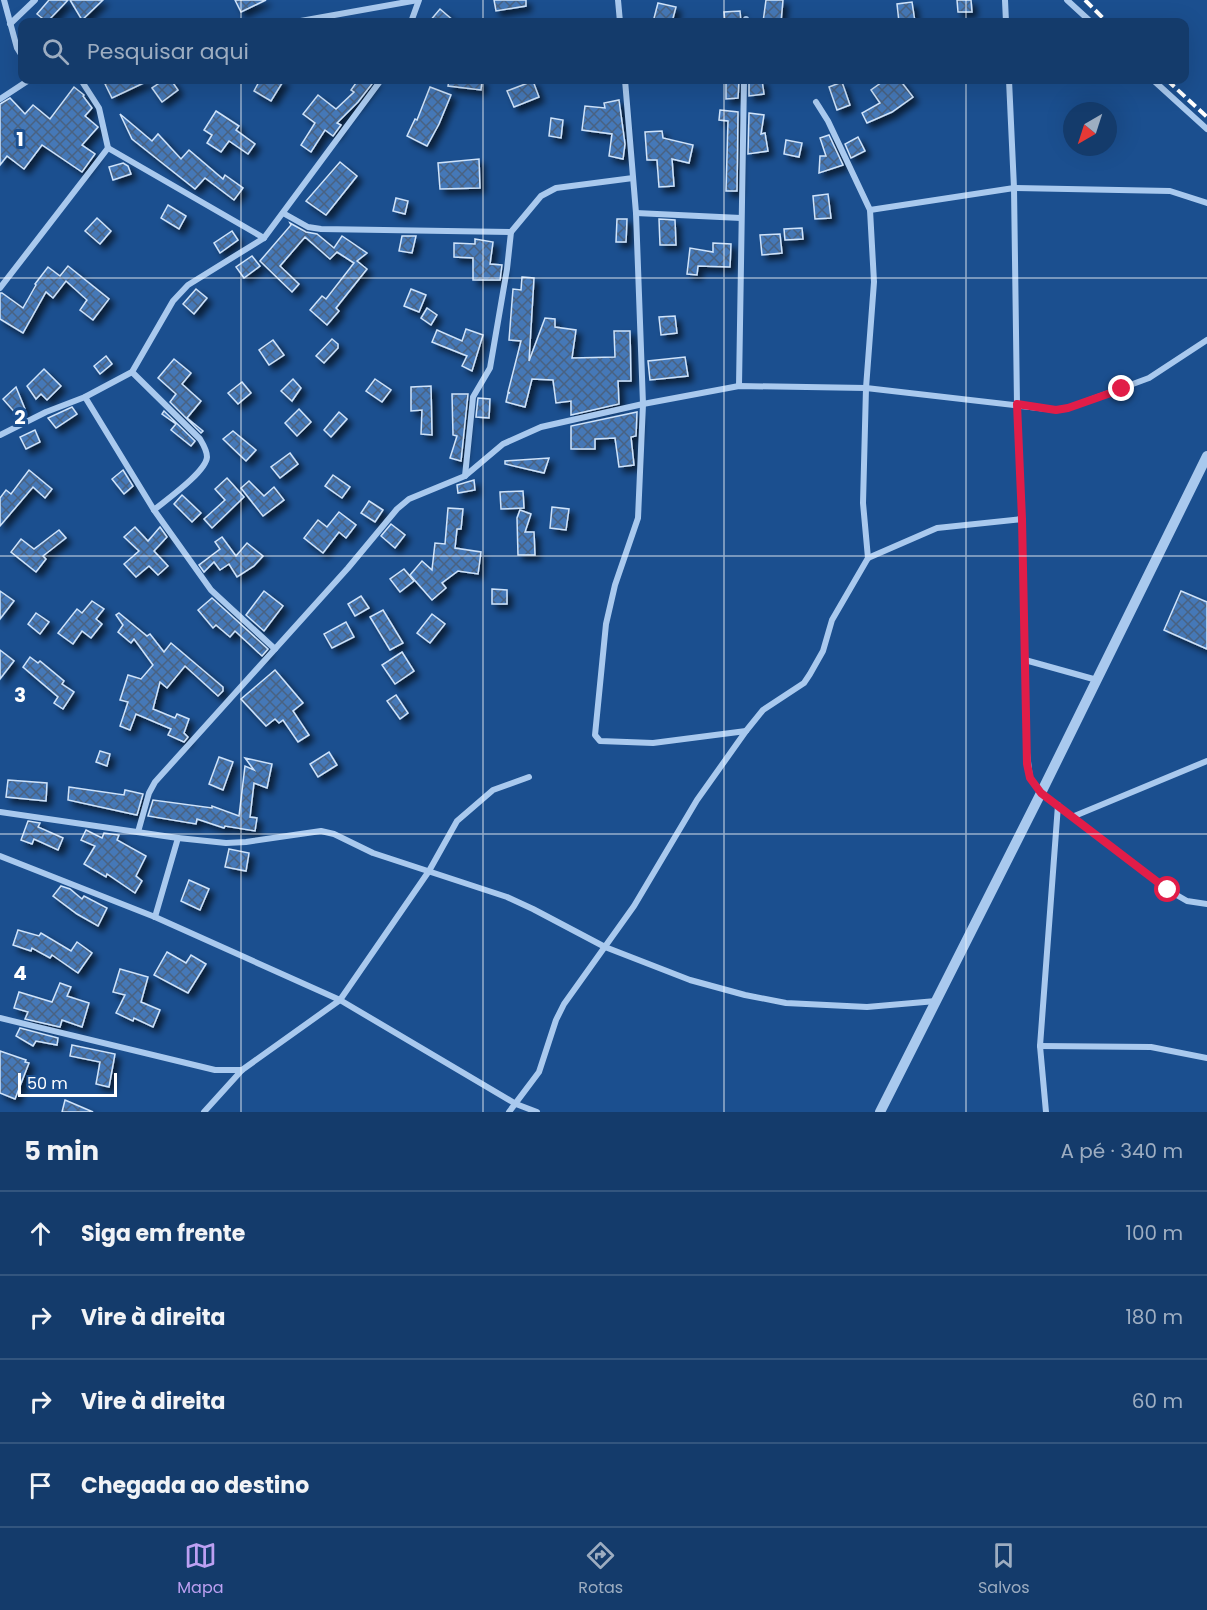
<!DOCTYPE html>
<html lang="pt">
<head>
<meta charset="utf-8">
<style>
  :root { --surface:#143b6b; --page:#214673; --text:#f1f3f6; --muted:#9dadc1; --line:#33557e; --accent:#bca0f2 }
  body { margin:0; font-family:Poppins,sans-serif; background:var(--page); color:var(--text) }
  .compass { position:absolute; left:1063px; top:102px; width:54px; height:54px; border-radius:50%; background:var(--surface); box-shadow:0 6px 24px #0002; rotate:219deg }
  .scale { position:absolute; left:18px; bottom:15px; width:99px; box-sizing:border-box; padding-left:6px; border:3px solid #fff; border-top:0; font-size:16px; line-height:21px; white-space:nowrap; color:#fff; -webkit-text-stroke:4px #1b4f8f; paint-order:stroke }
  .stop { position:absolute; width:18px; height:18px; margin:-14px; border:4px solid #e11d48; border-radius:50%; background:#fff }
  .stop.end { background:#e11d48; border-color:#fff; box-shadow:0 2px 6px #0008 }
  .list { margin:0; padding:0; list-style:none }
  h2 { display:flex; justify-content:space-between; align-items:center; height:78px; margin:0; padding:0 24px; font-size:26px }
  h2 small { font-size:20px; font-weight:400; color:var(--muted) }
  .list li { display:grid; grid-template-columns:39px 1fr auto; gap:18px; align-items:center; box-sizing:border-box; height:84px; padding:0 24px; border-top:2px solid var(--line) }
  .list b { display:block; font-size:22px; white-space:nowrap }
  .list em { font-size:20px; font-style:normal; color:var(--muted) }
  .icon { flex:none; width:33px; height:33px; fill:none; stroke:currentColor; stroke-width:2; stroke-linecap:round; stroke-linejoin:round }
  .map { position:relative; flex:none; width:1207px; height:1112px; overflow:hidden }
  .search { position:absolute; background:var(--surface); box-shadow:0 6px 24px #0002; left:18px; right:18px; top:18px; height:66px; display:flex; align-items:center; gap:15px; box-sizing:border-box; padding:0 21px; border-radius:12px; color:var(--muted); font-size:22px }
  .sheet { height:414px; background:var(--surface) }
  nav { display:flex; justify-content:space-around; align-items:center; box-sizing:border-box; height:84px; border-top:2px solid var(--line); background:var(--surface); font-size:16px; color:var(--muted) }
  nav a { display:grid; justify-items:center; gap:3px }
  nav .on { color:var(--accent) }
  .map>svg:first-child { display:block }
  .building { fill:url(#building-cross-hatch); stroke:#cfe3fa; stroke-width:1.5; filter:url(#shadow) }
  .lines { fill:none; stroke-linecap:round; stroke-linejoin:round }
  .minor { stroke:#a9c9ee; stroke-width:6 }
  .tertiary { stroke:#a9c9ee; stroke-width:10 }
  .rail { stroke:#fff; stroke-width:4; stroke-dasharray:10 4.5; stroke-linecap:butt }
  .route { stroke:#e11d48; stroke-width:8 }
  .grid { fill:none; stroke:#fff; stroke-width:1.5; stroke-opacity:0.55 }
  .grid-label { font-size:20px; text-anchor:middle; font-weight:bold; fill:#fff; stroke:#1b4f8f; stroke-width:6; stroke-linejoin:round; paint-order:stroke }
</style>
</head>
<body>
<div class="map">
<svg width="1207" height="1112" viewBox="0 0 1207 1112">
  <defs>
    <pattern id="building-cross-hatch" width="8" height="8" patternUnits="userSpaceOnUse" patternTransform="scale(1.5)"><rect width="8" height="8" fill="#4478b7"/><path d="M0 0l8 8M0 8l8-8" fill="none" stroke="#486282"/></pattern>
    <filter id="shadow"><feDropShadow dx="5" dy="5" stdDeviation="3" flood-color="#0009"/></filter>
  </defs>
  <rect width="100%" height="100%" fill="#1b4f8f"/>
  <!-- building -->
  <g class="building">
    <polygon points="49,0 68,0 47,22 37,14"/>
    <polygon points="70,0 103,0 82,20"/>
    <polygon points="235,0 266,0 241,12"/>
    <polygon points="494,0 526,0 526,6 496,11"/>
    <polygon points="766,0 783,0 781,22 763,22"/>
    <polygon points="957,0 971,0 972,12 958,12"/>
    <polygon points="912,2 915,22 899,22 897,4"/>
    <polygon points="658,3 676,7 672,22 653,22"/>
    <polygon points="440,9 455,22 429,22"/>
    <polygon points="740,11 741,22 725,22 724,12"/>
    <polygon points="115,80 150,80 112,98 105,84"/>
    <polygon points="164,80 171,80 178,90 162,102 152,88"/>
    <polygon points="260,80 284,80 271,101 254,91"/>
    <polygon points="358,80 375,80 358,102 337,123 341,125 333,136 325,130 311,152 301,145 315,123 303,114 318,95 336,109 354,92 351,90"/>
    <polygon points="449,80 482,80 481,90 448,86"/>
    <polygon points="726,80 739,80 738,98 726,99"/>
    <polygon points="749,80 762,80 764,94 749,96"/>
    <polygon points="885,80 900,80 913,97 892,112 867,123 862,113 880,103 871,90"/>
    <polygon points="533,81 539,97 514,107 507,91"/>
    <polygon points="842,82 850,105 837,110 829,87"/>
    <polygon points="74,87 84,95 83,96 92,108 85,116 98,127 82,145 95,154 82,172 42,145 24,169 7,156 0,165 0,104 10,98 25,114 33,105 50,119"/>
    <polygon points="430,87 451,95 439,124 427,146 407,136 415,119 417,120"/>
    <polygon points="619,100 625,144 623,159 609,156 612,134 582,130 585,106 605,108 604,103"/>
    <polygon points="720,110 738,112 737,191 726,191 728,121 719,120"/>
    <polygon points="216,111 239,126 236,130 255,144 248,154 229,141 221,152 207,143 212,135 204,130"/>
    <polygon points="749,113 764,115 761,134 765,133 768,151 748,154"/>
    <polygon points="120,114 152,141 158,134 181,159 189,150 223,179 225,175 243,188 234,200 205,178 195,189 132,139"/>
    <polygon points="551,118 563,120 561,138 549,136"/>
    <polygon points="662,131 663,138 693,145 689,163 672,159 674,186 659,187 657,160 647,160 645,132"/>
    <polygon points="829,135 843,165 819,173 820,156 826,156 820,138"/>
    <polygon points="858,137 865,151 851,158 845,144"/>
    <polygon points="786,140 802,143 799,157 784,154"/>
    <polygon points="479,159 480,188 440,189 438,163"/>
    <polygon points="340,162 357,176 326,215 306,201"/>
    <polygon points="123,163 128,166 131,174 113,180 109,167"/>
    <polygon points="828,194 831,218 815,219 813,196"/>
    <polygon points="396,198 408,201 405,214 393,211"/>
    <polygon points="168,205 186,216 179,229 161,218"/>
    <polygon points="97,218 111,231 100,244 85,231"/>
    <polygon points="617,219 627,219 626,242 616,242"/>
    <polygon points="659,219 675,220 676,245 660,245"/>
    <polygon points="290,223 306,232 317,234 334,248 342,236 367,253 357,261 367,269 336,308 339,311 327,325 310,310 322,296 326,299 354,263 337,252 330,259 305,237 280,266 299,284 292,292 260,261 291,225"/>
    <polygon points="802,228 803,239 785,240 784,229"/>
    <polygon points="232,231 238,240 220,253 214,243"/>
    <polygon points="780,234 782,253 762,255 760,235"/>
    <polygon points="402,236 416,236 412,253 399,251"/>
    <polygon points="475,239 493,242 490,264 502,265 500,280 473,280 473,258 454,257 454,243 475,244"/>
    <polygon points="713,243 731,244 730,267 698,266 697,275 687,274 690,248 713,252"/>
    <polygon points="252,256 260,266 244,278 236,267"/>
    <polygon points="68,266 109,299 93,320 80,310 87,300 66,281 53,298 46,292 23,333 0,319 0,293 2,293 23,308 36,285 35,284 48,267 60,276"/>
    <polygon points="522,277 534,278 529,361 545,318 555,319 555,327 576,330 572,358 615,357 614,331 630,331 631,381 618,381 619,404 571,415 571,401 556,403 553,380 532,379 525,407 506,402 508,393 510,393 508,392 521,341 509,340 513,289 521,290"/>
    <polygon points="196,289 207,298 194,314 183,304"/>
    <polygon points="411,289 426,295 419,312 404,306"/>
    <polygon points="427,308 437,315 431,325 421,318"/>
    <polygon points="675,316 677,333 661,335 659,317"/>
    <polygon points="466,329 483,335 472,371 462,366 467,356 432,342 437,330 462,341"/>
    <polygon points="332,339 338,344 338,348 324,363 316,356"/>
    <polygon points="273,340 284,355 269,365 259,350"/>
    <polygon points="106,356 112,364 100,374 94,366"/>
    <polygon points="685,357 688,376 650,380 648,361"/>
    <polygon points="174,359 191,373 182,384 201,401 187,418 203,431 201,433 170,402 176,394 158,378"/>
    <polygon points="44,369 61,386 47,400 41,394 36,399 27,386"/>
    <polygon points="293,379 301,388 292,401 281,391"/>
    <polygon points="375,379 391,390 382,402 366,391"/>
    <polygon points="242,382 251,393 238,404 228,393"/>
    <polygon points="431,386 432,435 421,434 422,410 411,411 411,387"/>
    <polygon points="16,387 25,409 18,416 3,399"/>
    <polygon points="452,394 468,394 461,461 450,458 457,436 453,435"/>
    <polygon points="478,398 490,399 489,418 476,417"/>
    <polygon points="72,407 77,414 56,428 48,418"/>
    <polygon points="299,409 311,422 297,436 285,423"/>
    <polygon points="164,411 195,441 191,446 171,430 176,424 162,414"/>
    <polygon points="339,412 347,419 331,437 324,430"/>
    <polygon points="637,412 636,436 631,437 634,465 619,467 615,438 595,439 595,449 571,449 571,426"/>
    <polygon points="35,430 40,442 26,449 20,437"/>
    <polygon points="233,431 256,450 246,461 223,439"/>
    <polygon points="290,453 298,464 280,478 271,467"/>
    <polygon points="549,458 544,473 505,464 505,461"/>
    <polygon points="29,470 52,489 45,498 33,487 0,526 0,498 6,490 11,494"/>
    <polygon points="123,470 133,486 124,494 112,479"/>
    <polygon points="333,475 350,487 342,498 325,486"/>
    <polygon points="227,478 244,497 212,528 204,519 225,500 215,489"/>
    <polygon points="474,480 475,490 458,493 457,485"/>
    <polygon points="249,481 264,496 274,487 284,500 263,516 241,488"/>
    <polygon points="523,491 524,508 501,509 500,492"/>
    <polygon points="182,495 201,513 192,522 174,504"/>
    <polygon points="369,501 383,510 375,522 361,513"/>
    <polygon points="552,507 569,509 566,530 550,528"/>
    <polygon points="448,508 463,509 461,529 457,529 455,548 481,552 478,574 458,571 442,583 446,588 432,600 410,575 422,561 432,570 435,543 445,544"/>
    <polygon points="520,510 531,514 525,532 534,532 535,555 518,555 517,518"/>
    <polygon points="339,512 356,525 346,538 339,532 323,553 304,538 318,520 327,527"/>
    <polygon points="391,524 405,535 395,548 381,536"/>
    <polygon points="135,527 148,541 160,527 167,537 154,551 168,566 158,575 149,566 136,577 124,564 139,551 124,537"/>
    <polygon points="59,530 66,538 43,556 46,559 36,572 11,552 21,539 34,549"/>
    <polygon points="222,537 236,556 247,543 263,556 254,566 237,577 229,564 220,570 214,562 204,572 199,565 220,549 215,542"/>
    <polygon points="404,569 414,581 400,592 390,579"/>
    <polygon points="492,589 507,590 507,604 492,604"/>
    <polygon points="0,591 14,601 0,619"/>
    <polygon points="264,591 283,606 264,631 246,615"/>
    <polygon points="1181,591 1207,602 1207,649 1164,630"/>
    <polygon points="361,596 369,608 355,616 348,604"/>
    <polygon points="212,598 268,649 262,656 235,631 230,637 216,625 213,628 198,610"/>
    <polygon points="92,601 104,609 96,619 102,624 91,638 82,631 73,644 58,633 77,609 82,613"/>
    <polygon points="383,610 403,643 390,650 370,617"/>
    <polygon points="36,613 49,622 40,634 28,624"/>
    <polygon points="119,613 147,636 150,634 164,652 171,643 223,687 223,691 218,696 185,666 167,688 160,682 153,709 175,718 177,714 189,719 184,733 188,737 184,742 168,735 171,729 136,714 130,730 120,726 128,702 120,700 128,675 141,679 153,665 134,639 131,643 118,632 123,625 116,615"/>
    <polygon points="432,614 445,624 430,643 417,633"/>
    <polygon points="346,622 354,637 332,648 324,634"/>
    <polygon points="0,650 14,661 0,679"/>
    <polygon points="402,652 414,671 395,684 382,665"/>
    <polygon points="30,657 38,663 40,661 64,681 62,684 74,692 63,709 54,703 58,697 23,667"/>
    <polygon points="275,670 303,703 293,711 309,735 298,742 283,720 279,723 275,719 266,726 241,699"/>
    <polygon points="396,695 408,713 400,719 387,701"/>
    <polygon points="100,751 110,754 107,766 96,762"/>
    <polygon points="329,752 337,765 318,777 310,764"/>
    <polygon points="219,757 233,762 223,790 209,784"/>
    <polygon points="245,758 272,764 267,788 254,783 250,817 257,818 255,831 225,826 224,828 197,819 196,824 148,816 153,800 212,808 212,806 239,816 245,766 254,770"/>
    <polygon points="8,780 47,783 46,801 6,797"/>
    <polygon points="69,787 124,795 125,790 143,794 137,815 68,800"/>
    <polygon points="28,821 40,823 38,827 63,838 58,850 34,839 32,844 21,840"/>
    <polygon points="86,830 102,838 104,833 119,835 117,840 146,856 136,876 142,881 135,893 107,874 106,877 84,864 95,846 81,840"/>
    <polygon points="229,849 249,853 246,871 225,867"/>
    <polygon points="189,880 209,889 200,910 181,901"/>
    <polygon points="61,886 70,889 82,899 84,896 107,908 98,926 77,914 53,896"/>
    <polygon points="18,930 39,936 41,933 71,951 77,942 92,953 78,973 52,955 50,958 32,948 31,951 13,945"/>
    <polygon points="167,952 186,963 191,955 206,964 188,993 154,975"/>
    <polygon points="120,969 148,977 141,1002 160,1010 153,1027 134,1018 133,1021 116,1013 125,995 113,992"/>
    <polygon points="60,983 71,987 67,996 89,1003 82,1027 62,1020 60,1027 25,1019 28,1012 14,1008 19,992 52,1002"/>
    <polygon points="20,1028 58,1038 57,1045 36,1041 33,1046 16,1036"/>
    <polygon points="72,1045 115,1054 109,1087 96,1084 100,1062 70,1056"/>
    <polygon points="0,1051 26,1060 25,1062 29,1063 15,1099 0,1093"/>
    <polygon points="65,1100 93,1112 62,1112"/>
  </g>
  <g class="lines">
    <!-- minor -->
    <g class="minor">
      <polyline points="4,0 17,48 22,56"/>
      <polyline points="618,0 620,22"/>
      <polyline points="1005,0 1006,22"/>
      <polyline points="1067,0 1091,22"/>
      <polyline points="295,22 418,0"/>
      <polyline points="411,22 419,0"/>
      <polyline points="746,22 746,19"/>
      <polyline points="10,24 35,0"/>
      <polyline points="81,80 99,108 108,148 264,238"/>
      <polyline points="625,80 636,213 643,404 638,518 615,585 606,624 595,735 600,741 653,743 746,731"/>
      <polyline points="1009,80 1014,188 1017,404 1022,519 1027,753 1030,778 1041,793 1168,890 1187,901 1207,904"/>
      <polyline points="1153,80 1207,129"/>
      <polyline points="0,99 29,80"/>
      <polyline points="816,102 828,121 870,210 874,282 866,388 863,503 868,558"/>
      <polyline points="870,210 1014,188 1170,191 1207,203"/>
      <polyline points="283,213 308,227 321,229 511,232 541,196 556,188 633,178"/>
      <polyline points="636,213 741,218"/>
      <polyline points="0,288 108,148"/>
      <path d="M 132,372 L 200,439 C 203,444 207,450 207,457 C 206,472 166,500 154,510"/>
      <polyline points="739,386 744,80"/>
      <polyline points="85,397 154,510 211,590 275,649"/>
      <polyline points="0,435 46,412 85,397 132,372 173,301 188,285 264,238 381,80"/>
      <polyline points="465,476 473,397 490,368 507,269 511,232"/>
      <polyline points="1025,660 1097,680"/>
      <polyline points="0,812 178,838 226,843 246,842 321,831 334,834 373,853 507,897 533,909 605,947 690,980 745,995 786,1003 867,1007 936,1001"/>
      <polyline points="1072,817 1207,761"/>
      <polyline points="138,832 149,793 155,782 348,568 397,509 409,499 465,476 503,444 541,427 643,404 739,386 866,388 1056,410 1068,408 1149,378 1207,340"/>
      <polyline points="0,856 155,917 340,1000 516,1104 537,1112"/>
      <polyline points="155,917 178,838"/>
      <polyline points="0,1018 215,1070 242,1070"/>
      <polyline points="1040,1046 1151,1047 1207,1058"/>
      <polyline points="204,1112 242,1070 340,1000 429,871 457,821 493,790 529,777"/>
      <polyline points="509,1112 539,1072 556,1020 564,1004 634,906 697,800 746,731 763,710 804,683 810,674 823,651 832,620 868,558 937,528 1022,519"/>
      <polyline points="1046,1112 1040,1046 1058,805"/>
    </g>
    <!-- tertiary -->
    <polyline class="tertiary" points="880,1112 1041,793 1207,456"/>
    <!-- rail -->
    <g class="rail">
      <polyline points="1085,0 1107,22"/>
      <polyline points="1167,80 1207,117"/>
    </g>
  </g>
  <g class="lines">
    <!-- route -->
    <polyline class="route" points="1122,389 1068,408 1056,410 1017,404 1022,519 1027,764 1030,778 1041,793 1168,890"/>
  </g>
  <!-- grid -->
  <path class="grid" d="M 241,0 L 241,22M 483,0 L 483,22M 724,0 L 724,22M 966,0 L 966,22M 241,80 L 241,1112M 483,80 L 483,1112M 724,80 L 724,1112M 966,80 L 966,1112M 0,278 L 1207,278M 0,556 L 1207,556M 0,834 L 1207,834"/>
  <g class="grid-label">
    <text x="20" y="146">1</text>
    <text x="20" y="424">2</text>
    <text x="20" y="702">3</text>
    <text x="20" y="980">4</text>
  </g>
</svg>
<svg class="compass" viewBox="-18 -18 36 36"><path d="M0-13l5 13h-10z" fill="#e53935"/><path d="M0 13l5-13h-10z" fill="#9dadc1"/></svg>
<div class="scale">50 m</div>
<div class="stop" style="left:1168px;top:890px"></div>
<div class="stop end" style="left:1122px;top:389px"></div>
<div class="search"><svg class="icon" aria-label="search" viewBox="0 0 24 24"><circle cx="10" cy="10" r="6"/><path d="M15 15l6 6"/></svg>Pesquisar aqui</div>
</div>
<section class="sheet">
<h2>5 min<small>A pé · 340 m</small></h2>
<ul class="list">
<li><svg class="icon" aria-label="ahead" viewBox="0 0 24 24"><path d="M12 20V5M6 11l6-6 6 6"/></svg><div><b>Siga em frente</b></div><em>100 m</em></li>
<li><svg class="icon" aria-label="right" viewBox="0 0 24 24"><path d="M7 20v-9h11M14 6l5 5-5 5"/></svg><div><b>Vire à direita</b></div><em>180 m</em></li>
<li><svg class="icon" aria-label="right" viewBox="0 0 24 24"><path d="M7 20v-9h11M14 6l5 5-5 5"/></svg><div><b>Vire à direita</b></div><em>60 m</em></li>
<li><svg class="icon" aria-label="arrive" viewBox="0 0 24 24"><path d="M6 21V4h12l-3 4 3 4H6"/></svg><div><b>Chegada ao destino</b></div></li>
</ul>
</section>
<nav>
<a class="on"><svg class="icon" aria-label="map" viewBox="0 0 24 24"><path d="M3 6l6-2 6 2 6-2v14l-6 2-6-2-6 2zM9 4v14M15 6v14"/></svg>Mapa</a>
<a><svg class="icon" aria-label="directions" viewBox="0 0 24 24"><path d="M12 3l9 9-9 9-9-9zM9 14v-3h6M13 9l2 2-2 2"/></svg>Rotas</a>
<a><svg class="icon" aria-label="saved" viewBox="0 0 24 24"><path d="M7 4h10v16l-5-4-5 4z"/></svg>Salvos</a>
</nav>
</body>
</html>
